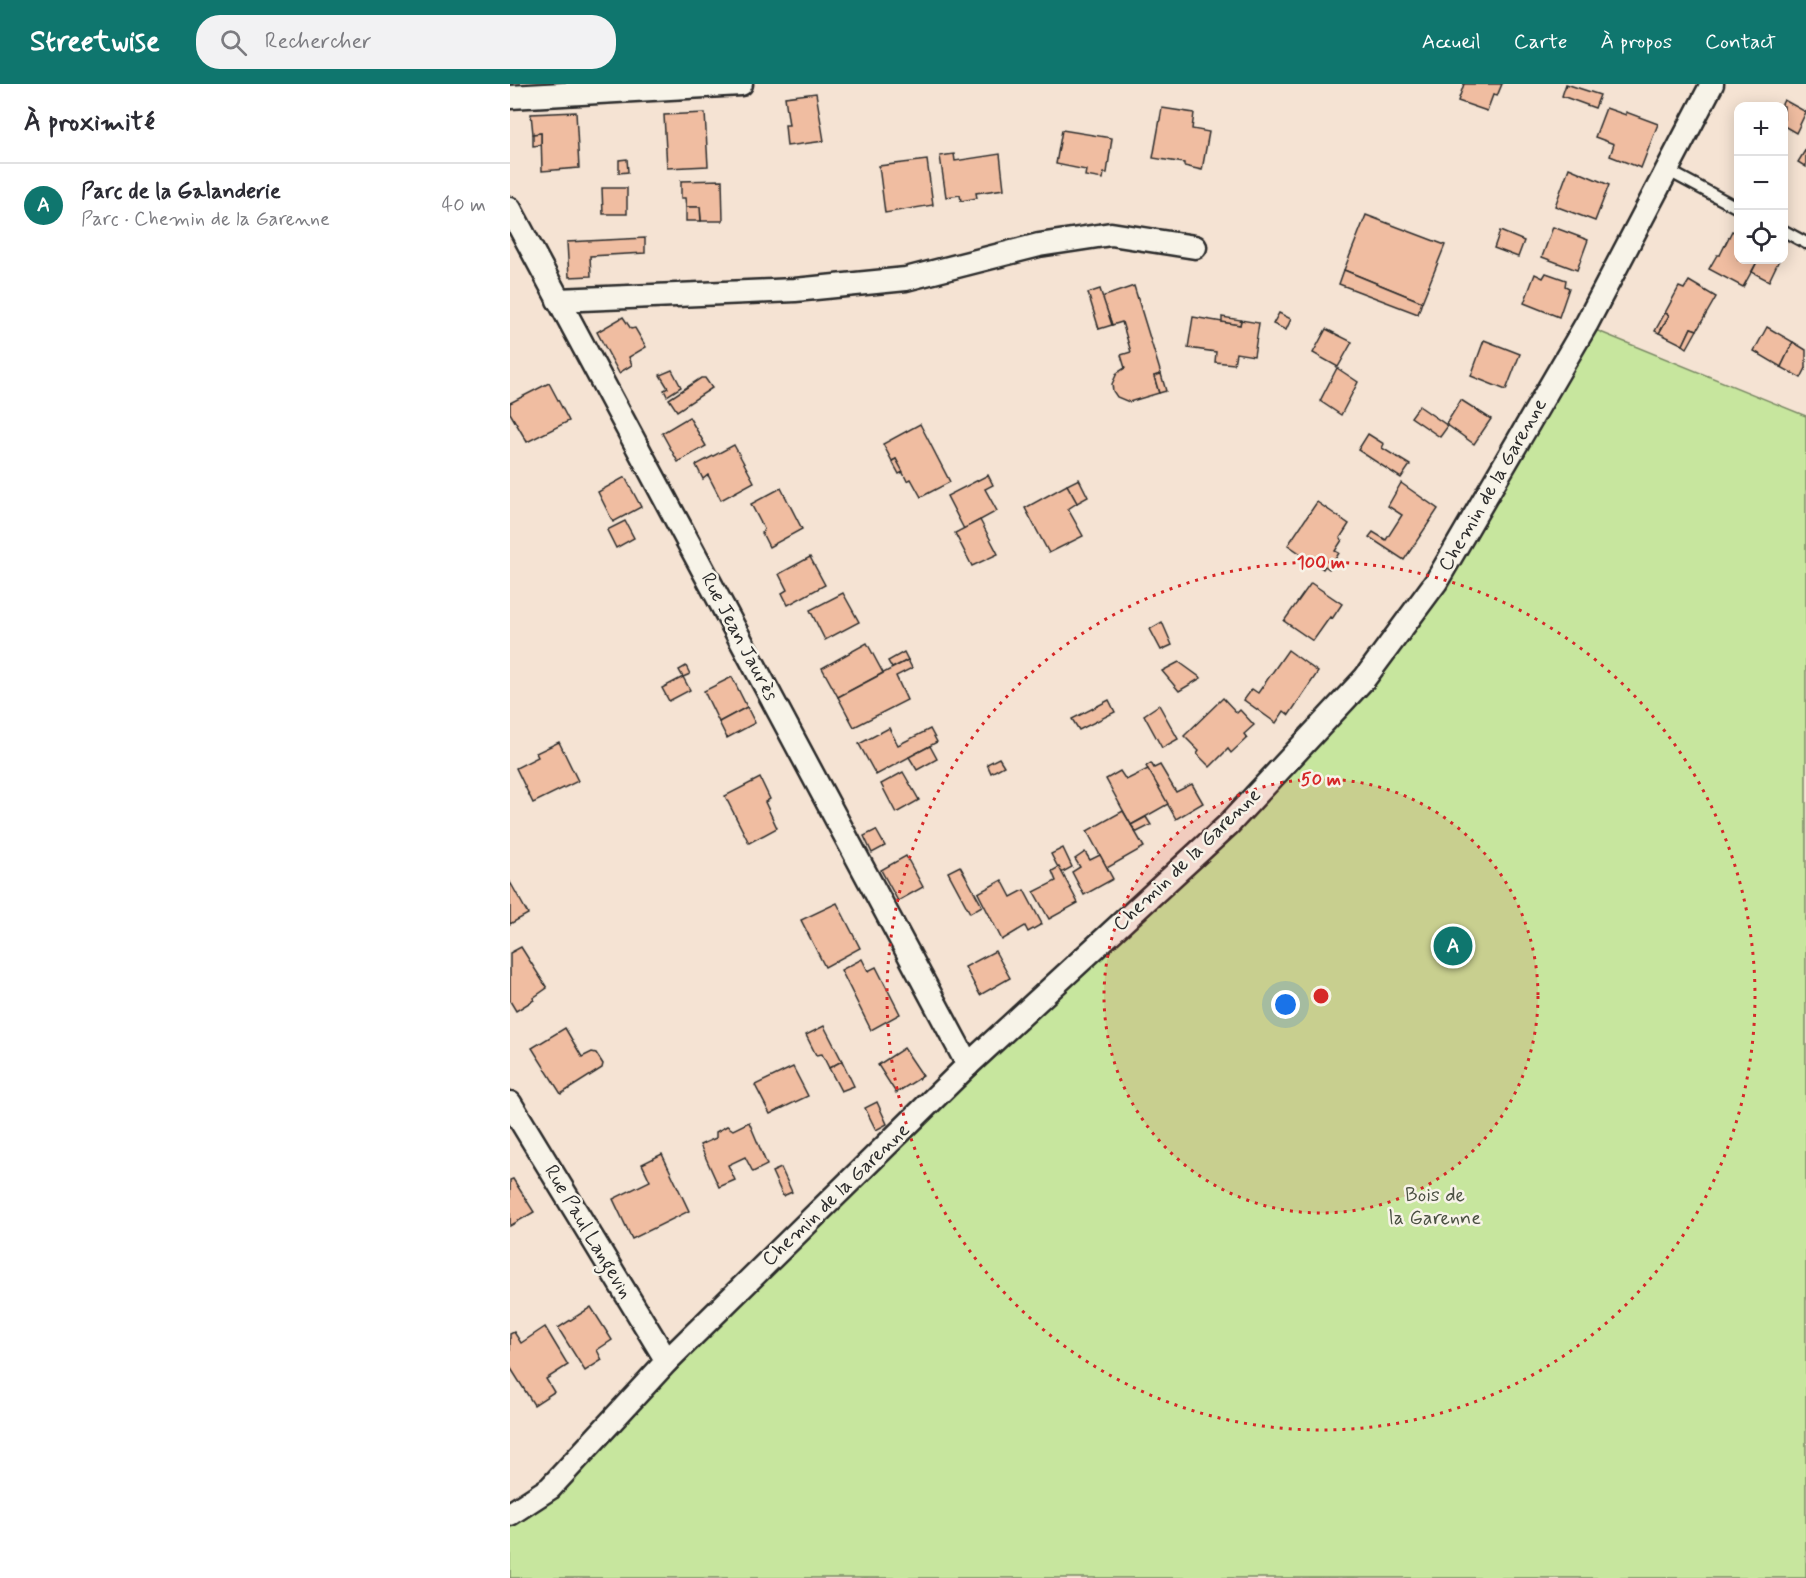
<!DOCTYPE html>
<html lang="fr">
<head>
<meta charset="utf-8">
<style>
  :root { --surface:#fff; --page:#f2f2f3; --text:#2b2b33; --muted:#7c7c81; --line:#e1e1e2; --accent:#0f766e }
  body { margin:0; font-family:Mynerve,sans-serif; background:var(--page); color:var(--text) }
  .controls { position:absolute; right:18px; top:18px; display:grid; overflow:hidden; border-radius:12px; box-shadow:0 3px 15px #0003 }
  .controls button { width:54px; height:54px; display:grid; place-items:center; padding:0; border:0; border-bottom:2px solid var(--line); background:var(--surface); color:var(--text); font:30px sans-serif }
  .you { position:absolute; left:776px; top:921px; width:21px; height:21px; margin:-15px; border:4px solid #fff; border-radius:50%; background:#1a73e8; box-shadow:0 0 0 9px #1a73e833 }
  .badge { display:grid; place-items:center; width:39px; height:39px; border-radius:50%; background:var(--accent); color:#fff; font-size:20px; font-weight:700 }
  .pin { position:absolute; translate:-50% -50%; border:3px solid #fff; box-shadow:0 2px 6px #0006 }
  .list { margin:0; padding:0; list-style:none }
  h2 { display:flex; justify-content:space-between; align-items:center; height:78px; margin:0; padding:0 24px; font-size:26px }
  h2 small { font-size:20px; font-weight:400; color:var(--muted) }
  .list li { display:grid; grid-template-columns:39px 1fr auto; gap:18px; align-items:center; box-sizing:border-box; height:84px; padding:0 24px; border-top:2px solid var(--line) }
  .list b { display:block; font-size:22px; white-space:nowrap }
  .list p { margin:0; font-size:20px; white-space:nowrap; color:var(--muted) }
  .list em { font-size:20px; font-style:normal; color:var(--muted) }
  .icon { flex:none; width:33px; height:33px; fill:none; stroke:currentColor; stroke-width:2; stroke-linecap:round; stroke-linejoin:round }
  .map { position:relative; flex:none; width:1296px; height:1494px; overflow:hidden }
  header { display:flex; align-items:center; gap:36px; box-sizing:border-box; height:84px; padding:0 30px; background:var(--accent); color:#fff }
  header strong { font-size:28px }
  nav { display:flex; gap:33px; margin-inline-start:auto; font-size:21px }
  .search { width:420px; height:54px; background:var(--page); display:flex; align-items:center; gap:15px; box-sizing:border-box; padding:0 21px; border-radius:24px; color:var(--muted); font-size:22px }
  main { display:flex }
  aside { flex:1; background:var(--surface) }
  .map>svg:first-child { display:block }
  .green { fill:#c7e69e; stroke:#798864; stroke-width:1.5 }
  .building { fill:#f0bda1; stroke:#2b2b2b; stroke-width:1.5 }
  .lines { fill:none; stroke-linecap:round; stroke-linejoin:round }
  .lane-casing { stroke:#2b2b2b; stroke-width:15 }
  .street-casing { stroke:#2b2b2b; stroke-width:27 }
  .lane { stroke:#f7f3e8; stroke-width:10 }
  .street { stroke:#f7f3e8; stroke-width:22 }
  .ring { fill:none; stroke:#d62828; stroke-width:3; stroke-dasharray:3 6 }
  .labels { text-anchor:middle; dominant-baseline:central; stroke-width:5; stroke-linejoin:round; paint-order:stroke }
  .street-label { font-size:20px; fill:#2b2b2b; stroke:#f7f3e8 }
  .park-label { font-size:20px; fill:#4a5042; stroke:#f7f3e8 }
  .centre { fill:#d62828; stroke:#f7f3e8; stroke-width:3 }
  .ring-label { font-size:18px; text-anchor:middle; font-weight:bold; fill:#d62828; stroke:#f7f3e8; stroke-width:5; stroke-linejoin:round; paint-order:stroke }
</style>
</head>
<body>
<header>
<strong>Streetwise</strong>
<div class="search"><svg class="icon" aria-label="search" viewBox="0 0 24 24"><circle cx="10" cy="10" r="6"/><path d="M15 15l6 6"/></svg>Rechercher</div>
<nav><a>Accueil</a><a>Carte</a><a>À propos</a><a>Contact</a></nav>
</header>
<main>
<aside>
<h2>À proximité<small></small></h2>
<ul class="list">
<li><span class="badge">A</span><div><b>Parc de la Galanderie</b><p>Parc · Chemin de la Garenne</p></div><em>40 m</em></li>
</ul>
</aside>
<div class="map">
<svg width="1296" height="1494" viewBox="0 0 1296 1494">
  <rect width="100%" height="100%" fill="#f5e3d3"/>
  <filter id="ink" filterUnits="userSpaceOnUse"><feTurbulence type="fractalNoise" baseFrequency=".0167" numOctaves="2"/><feDisplacementMap in="SourceGraphic" scale="12" xChannelSelector="R" yChannelSelector="G"/><feConvolveMatrix kernelMatrix="1 2 1 2 8 2 1 2 1" color-interpolation-filters="sRGB"/></filter>
  <g filter="url(#ink)">
    <!-- green -->
    <polygon class="green" points="1083,245 1296,332 1296,1494 0,1494 0,1433 857,595"/>
    <!-- building -->
    <g class="building">
      <polygon points="954,0 992,0 987,12 983,11 977,27 948,17"/>
      <polygon points="1056,0 1090,11 1085,24 1052,12"/>
      <polygon points="306,9 314,57 277,62 275,41 279,41 275,13"/>
      <polygon points="1274,16 1296,28 1286,49 1274,42 1274,22 1271,22"/>
      <polygon points="652,24 684,29 682,45 699,48 692,86 674,82 674,79 643,74"/>
      <polygon points="1096,24 1116,31 1116,28 1148,40 1131,84 1100,72 1104,60 1085,53"/>
      <polygon points="66,28 69,84 32,87 31,49 23,50 21,30"/>
      <polygon points="195,29 198,82 157,84 154,31"/>
      <polygon points="552,46 602,54 597,89 594,89 593,95 575,92 576,86 546,80"/>
      <polygon points="31,49 31,61 23,62 23,50"/>
      <polygon points="1296,65 1296,83 1288,78"/>
      <polygon points="444,70 445,77 490,70 494,105 466,109 467,114 451,117 450,111 436,113 430,72"/>
      <polygon points="117,75 118,88 109,89 109,76"/>
      <polygon points="417,76 423,121 375,129 369,82"/>
      <polygon points="1059,84 1099,101 1085,137 1045,122"/>
      <polygon points="212,96 213,137 191,137 190,123 176,123 175,114 171,114 171,97"/>
      <polygon points="92,104 117,104 117,130 93,130"/>
      <polygon points="176,123 190,123 191,137 176,137"/>
      <polygon points="856,131 935,161 912,218 834,186"/>
      <polygon points="1043,143 1078,156 1067,186 1032,173"/>
      <polygon points="990,147 1014,157 1008,173 984,164"/>
      <polygon points="1222,147 1228,150 1228,176 1248,176 1233,203 1199,185 1207,171 1210,171"/>
      <polygon points="135,154 135,169 80,172 81,192 59,193 57,158"/>
      <polygon points="1248,176 1269,176 1259,197 1242,188"/>
      <polygon points="834,186 912,218 908,230 829,200"/>
      <polygon points="1036,189 1056,196 1055,202 1059,204 1049,233 1014,219 1025,190 1033,194"/>
      <polygon points="1179,197 1206,213 1187,246 1181,244 1173,261 1149,249 1159,231 1155,229 1169,203 1174,205"/>
      <polygon points="624,202 651,290 644,292 649,309 619,318 607,313 603,307 602,300 607,289 615,284 611,271 621,268 612,238 602,241 592,213"/>
      <polygon points="590,205 602,241 589,245 578,209"/>
      <polygon points="769,229 781,235 776,246 763,240"/>
      <polygon points="1155,229 1159,231 1149,249 1145,247"/>
      <polygon points="113,233 121,245 125,244 136,263 119,273 122,281 109,289 87,248"/>
      <polygon points="683,233 730,241 731,236 749,239 744,272 726,269 724,280 705,278 706,268 678,264"/>
      <polygon points="712,233 731,236 730,241 712,238"/>
      <polygon points="1257,243 1283,258 1271,283 1244,267"/>
      <polygon points="1181,244 1187,246 1177,264 1173,261"/>
      <polygon points="816,245 842,258 828,283 803,269"/>
      <polygon points="974,256 1010,270 996,306 961,292"/>
      <polygon points="1283,258 1296,266 1296,284 1291,294 1271,283"/>
      <polygon points="827,284 848,298 831,331 810,317"/>
      <polygon points="162,286 171,303 157,312 154,306 158,304 150,291"/>
      <polygon points="651,290 656,307 649,309 644,292"/>
      <polygon points="191,294 195,294 202,304 167,327 159,315"/>
      <polygon points="39,299 59,337 17,358 0,329 0,319"/>
      <polygon points="951,316 981,335 964,360 936,340"/>
      <polygon points="909,322 938,342 930,353 901,333"/>
      <polygon points="179,333 196,362 168,378 152,349"/>
      <polygon points="410,340 440,398 411,413 401,395 397,397 386,375 382,377 373,360"/>
      <polygon points="858,350 874,360 872,364 900,381 891,394 848,366"/>
      <polygon points="224,361 244,398 211,416 198,391 193,395 186,381"/>
      <polygon points="386,375 393,388 389,390 382,377"/>
      <polygon points="478,391 483,401 475,405 487,427 454,445 437,412"/>
      <polygon points="115,393 131,423 103,438 88,408"/>
      <polygon points="569,395 578,413 567,419 557,401"/>
      <polygon points="891,399 928,425 894,476 859,453 863,448 876,456 892,431 878,422"/>
      <polygon points="557,401 567,419 558,425 573,452 539,469 515,424"/>
      <polygon points="271,404 292,445 259,463 252,449 254,445 241,420"/>
      <polygon points="807,418 839,440 830,454 832,456 825,467 829,469 819,485 815,482 813,485 778,461"/>
      <polygon points="470,436 488,470 462,482 445,449"/>
      <polygon points="115,437 124,454 106,464 97,446"/>
      <polygon points="300,473 315,501 278,521 272,509 277,506 269,490"/>
      <polygon points="801,499 832,520 822,535 820,533 803,557 774,537"/>
      <polygon points="333,509 349,538 315,556 300,526"/>
      <polygon points="652,538 662,561 651,566 640,545"/>
      <polygon points="357,559 373,589 328,613 312,584"/>
      <polygon points="778,566 808,588 779,631 774,627 766,639 734,616 742,605 748,609"/>
      <polygon points="394,568 398,576 382,584 378,577"/>
      <polygon points="398,576 402,584 386,592 397,616 344,643 328,613"/>
      <polygon points="669,578 691,594 669,607 652,587"/>
      <polygon points="176,582 180,590 173,593 169,586"/>
      <polygon points="173,593 180,606 159,617 152,604"/>
      <polygon points="222,593 237,623 209,638 194,607"/>
      <polygon points="713,614 727,629 730,626 744,641 734,650 737,654 721,669 718,665 700,683 687,670 689,667 674,652"/>
      <polygon points="599,616 605,628 569,646 562,635"/>
      <polygon points="649,621 668,655 652,664 634,631"/>
      <polygon points="237,623 245,639 217,654 209,638"/>
      <polygon points="379,644 388,661 420,645 427,658 366,691 349,660"/>
      <polygon points="49,658 68,697 23,719 6,684 28,673 26,669"/>
      <polygon points="420,662 427,675 407,686 399,673"/>
      <polygon points="489,674 494,682 481,689 477,680"/>
      <polygon points="641,679 644,684 650,681 666,708 682,700 693,719 666,735 636,682"/>
      <polygon points="638,685 658,720 621,741 596,695 610,687 616,696"/>
      <polygon points="393,688 409,716 386,729 371,700"/>
      <polygon points="250,694 260,715 255,718 267,744 239,759 215,712"/>
      <polygon points="613,727 634,763 597,784 577,747"/>
      <polygon points="636,733 641,741 627,748 621,741"/>
      <polygon points="366,746 375,762 362,769 354,752"/>
      <polygon points="553,764 562,783 551,789 541,770"/>
      <polygon points="575,768 580,776 590,771 603,795 574,811 562,788 570,783 565,775"/>
      <polygon points="396,772 413,803 388,817 371,786"/>
      <polygon points="450,782 472,822 460,829 438,788"/>
      <polygon points="549,783 568,819 539,835 524,808 546,797 542,787"/>
      <polygon points="492,796 501,813 514,806 532,840 518,848 515,842 492,856 468,809"/>
      <polygon points="0,798 18,830 0,840"/>
      <polygon points="327,819 350,864 315,883 291,836"/>
      <polygon points="11,863 37,904 23,914 24,916 6,927 0,917 0,869"/>
      <polygon points="485,867 500,894 470,911 455,883"/>
      <polygon points="352,875 358,887 366,883 390,930 361,946 331,886"/>
      <polygon points="314,942 332,977 319,984 312,970 306,971 296,951"/>
      <polygon points="55,944 72,973 82,968 86,969 93,980 92,984 51,1010 22,964"/>
      <polygon points="394,964 413,992 386,1009 368,981"/>
      <polygon points="332,977 344,1002 331,1007 319,984"/>
      <polygon points="283,983 298,1012 260,1030 245,1001"/>
      <polygon points="367,1018 377,1040 366,1046 355,1024"/>
      <polygon points="239,1038 257,1081 243,1088 235,1073 218,1081 225,1096 209,1103 190,1061 206,1054 206,1048 217,1042 223,1046"/>
      <polygon points="152,1070 179,1127 122,1155 103,1115 140,1097 132,1080"/>
      <polygon points="271,1084 282,1108 273,1112 262,1088"/>
      <polygon points="3,1095 24,1128 0,1142 0,1096"/>
      <polygon points="81,1223 102,1256 87,1266 92,1276 75,1287 48,1244"/>
      <polygon points="35,1243 58,1281 36,1295 44,1308 24,1321 0,1283 0,1250 4,1248 11,1259"/>
    </g>
    <g class="lines">
      <!-- lane casing -->
      <g class="lane-casing">
        <g id="lane">
          <polyline points="1157,86 1228,124"/>
          <polyline points="1274,147 1296,159"/>
        </g>
      </g>
      <!-- street casing -->
      <g class="street-casing">
        <g id="street">
          <polyline points="0,13 231,0"/>
          <polyline points="0,125 458,981"/>
          <polyline points="48,216 285,206 396,195 529,161 601,150 685,163"/>
          <polyline points="0,1019 157,1277"/>
          <polyline points="0,1430 40,1404 157,1277 458,981 719,740 855,594 926,498 1077,239 1202,0"/>
        </g>
      </g>
      <!-- lane -->
      <use href="#lane" class="lane"/>
      <!-- street -->
      <use href="#street" class="street"/>
    </g>
  </g>
  <!-- distance rings -->
  <circle cx="811" cy="912" r="217" fill="#d62828" fill-opacity=".12"/>
  <g class="ring">
    <circle cx="811" cy="912" r="217"/>
    <circle cx="811" cy="912" r="434"/>
  </g>
  <g class="labels">
    <!-- street labels -->
    <g class="street-label">
      <text transform="translate(983 401) rotate(-60)">Chemin de la Garenne</text>
      <text transform="translate(229 553) rotate(62)">Rue Jean Jaurès</text>
      <text transform="translate(677 776) rotate(-44)">Chemin de la Garenne</text>
      <text transform="translate(326 1111) rotate(-44)">Chemin de la Garenne</text>
      <text transform="translate(78 1148) rotate(59)">Rue Paul Langevin</text>
    </g>
    <!-- park labels -->
    <g class="park-label">
      <text x="925" y="1111">Bois de<tspan x="925" dy="23">la Garenne</tspan></text>
    </g>
  </g>
  <circle cx="811" cy="912" r="9" class="centre"/>
  <g class="ring-label">
    <text x="811" y="484">100 m</text>
    <text x="811" y="701">50 m</text>
  </g>
</svg>
<div class="controls">
<button>+</button>
<button>−</button>
<button><svg class="icon" aria-label="locate" viewBox="0 0 24 24"><circle cx="12" cy="12" r="6"/><path d="M12 2v4M12 18v4M2 12h4M18 12h4"/></svg></button>
</div>
<div class="you"></div>
<div class="pin badge" style="left:943px;top:862px">A</div>
</div>
</main>
</body>
</html>
